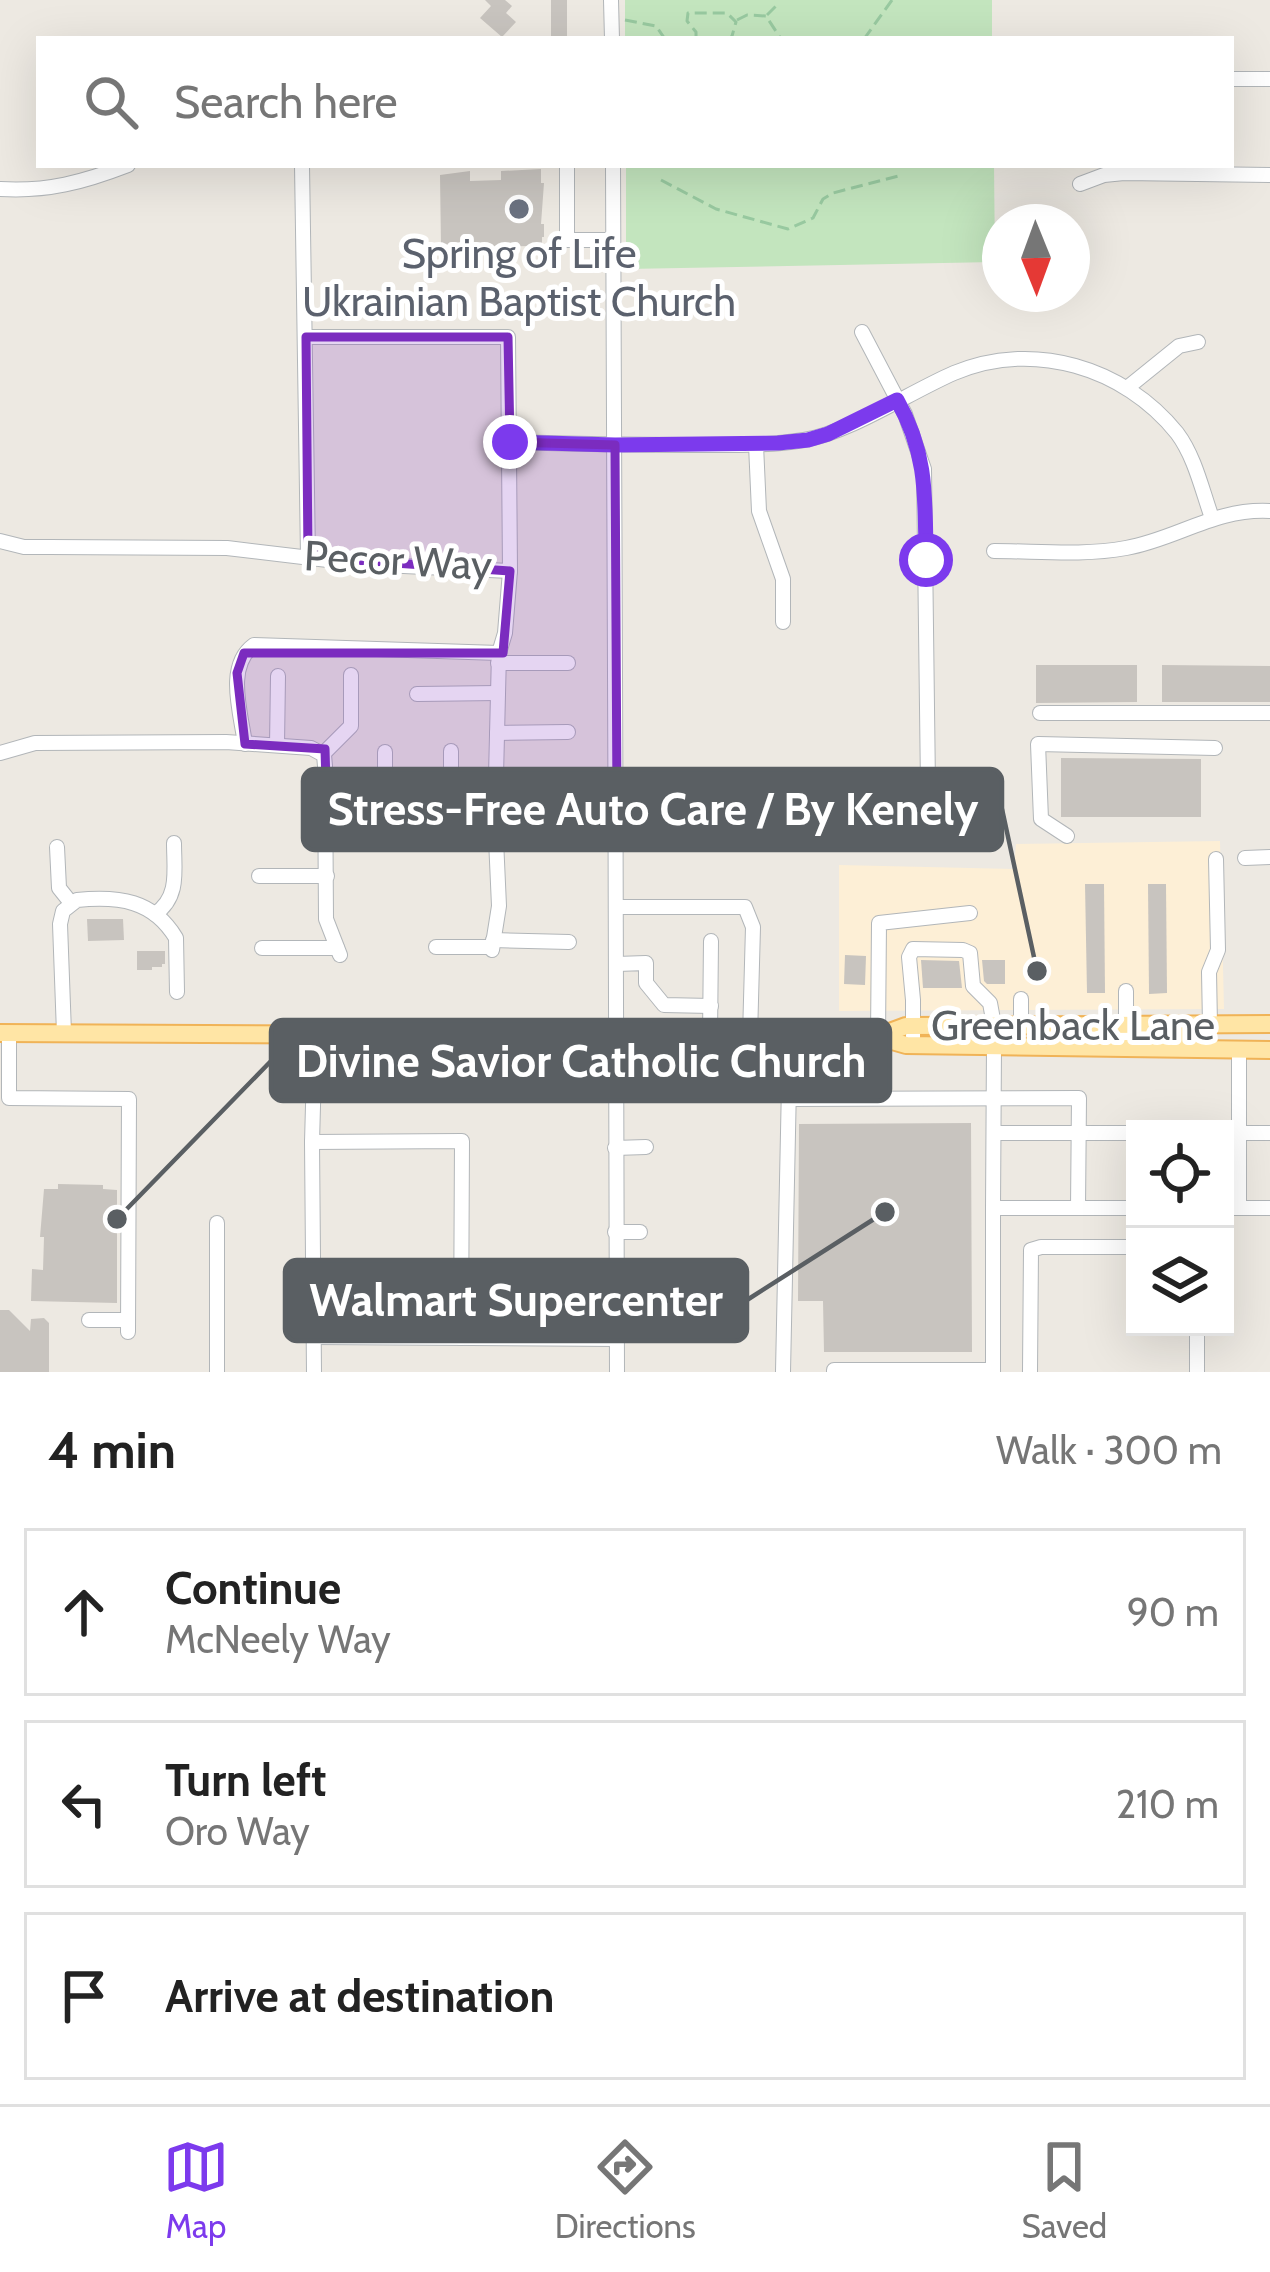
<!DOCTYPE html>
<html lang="en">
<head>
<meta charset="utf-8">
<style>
  :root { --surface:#fff; --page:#f6f6f6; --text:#222; --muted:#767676; --line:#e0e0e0; --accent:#7c3aed }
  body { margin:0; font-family:Cabin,sans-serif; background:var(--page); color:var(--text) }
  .controls { position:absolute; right:36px; bottom:36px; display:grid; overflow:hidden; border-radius:0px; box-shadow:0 12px 48px #0002 }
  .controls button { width:108px; height:108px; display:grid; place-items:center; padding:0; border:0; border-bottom:3px solid var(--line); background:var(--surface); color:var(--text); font:60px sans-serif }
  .compass { position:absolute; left:982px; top:204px; width:108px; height:108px; border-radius:50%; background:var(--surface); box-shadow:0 12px 48px #0002; rotate:179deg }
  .stop { position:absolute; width:36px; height:36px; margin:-27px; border:9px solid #7c3aed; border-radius:50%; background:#fff }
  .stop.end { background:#7c3aed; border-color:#fff; box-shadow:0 3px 12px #0008 }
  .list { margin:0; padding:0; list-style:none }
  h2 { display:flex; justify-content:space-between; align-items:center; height:156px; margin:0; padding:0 48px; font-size:51px }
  h2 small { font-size:39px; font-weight:400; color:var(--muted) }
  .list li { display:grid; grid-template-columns:78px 1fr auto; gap:36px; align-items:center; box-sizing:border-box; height:168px; margin:0 24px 24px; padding:0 24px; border:3px solid var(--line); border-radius:0px }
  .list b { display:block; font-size:45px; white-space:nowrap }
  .list p { margin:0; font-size:39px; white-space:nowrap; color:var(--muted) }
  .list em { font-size:39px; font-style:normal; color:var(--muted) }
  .icon { flex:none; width:66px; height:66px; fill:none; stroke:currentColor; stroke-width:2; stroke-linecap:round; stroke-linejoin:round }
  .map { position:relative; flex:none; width:1270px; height:1372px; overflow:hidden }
  .search { position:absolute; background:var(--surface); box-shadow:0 12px 48px #0002; left:36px; right:36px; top:36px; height:132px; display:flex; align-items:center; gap:30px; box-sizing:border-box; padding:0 42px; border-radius:0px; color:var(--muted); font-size:45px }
  .sheet { height:732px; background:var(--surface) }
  nav { display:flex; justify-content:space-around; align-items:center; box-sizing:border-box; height:168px; border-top:3px solid var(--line); background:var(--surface); font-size:33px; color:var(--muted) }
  nav a { display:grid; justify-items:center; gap:6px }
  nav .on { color:var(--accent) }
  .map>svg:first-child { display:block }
  .commercial { fill:#fdefd6 }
  .green { fill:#c3e5be }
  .building { fill:#c8c4bf }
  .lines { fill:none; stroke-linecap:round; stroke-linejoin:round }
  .minor-casing { stroke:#b2b6b9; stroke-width:16 }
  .major-casing { stroke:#f0b357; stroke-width:20 }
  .path { stroke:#98c9a0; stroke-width:3; stroke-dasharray:12 6; stroke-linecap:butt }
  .minor { stroke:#fff; stroke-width:14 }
  .major { stroke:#ffe5a5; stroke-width:16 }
  .route { stroke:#7c3aed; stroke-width:15 }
  .marked { fill:#7b2cbf; fill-opacity:0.2; stroke:#7b2cbf; stroke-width:9; stroke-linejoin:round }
  .worship-dot { fill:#6b7280; stroke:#fff; stroke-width:4.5 }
  .labels { text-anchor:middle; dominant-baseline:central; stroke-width:10; stroke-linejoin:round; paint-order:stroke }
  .worship-label { font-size:42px; fill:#5b616d; stroke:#fff }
  .street-label { font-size:42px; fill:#5a5f63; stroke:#fff }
  .leader { fill:none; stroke:#5a5f63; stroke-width:4.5 }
  .callout-dot { fill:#5a5f63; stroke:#fff; stroke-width:4.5 }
  .callout { fill:#5a5f63; stroke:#5a5f63; stroke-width:4.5 }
  .callout-label { font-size:45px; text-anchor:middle; font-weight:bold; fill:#fff }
</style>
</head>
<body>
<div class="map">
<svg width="1270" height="1372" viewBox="0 0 1270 1372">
  <rect width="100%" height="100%" fill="#ede9e2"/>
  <!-- commercial -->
  <polygon class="commercial" points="1220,841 1224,1009 839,1011 839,865 1014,869 1016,844"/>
  <!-- green -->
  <g class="green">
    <rect x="625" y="0" width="367" height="39"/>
    <polygon points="626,165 994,165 995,262 626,269"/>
  </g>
  <!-- building -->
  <g class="building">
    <polygon points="485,0 505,0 512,6 506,13 516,22 502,37 480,18 491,6"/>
    <rect x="551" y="0" width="16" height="39"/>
    <polygon points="541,169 541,183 544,183 541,224 544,224 544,237 542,237 542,246 441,247 440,175 470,171 470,181 501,180 501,171"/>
    <polygon points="1036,665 1137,665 1137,702 1036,703"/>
    <polygon points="1162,665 1270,666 1270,702 1162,702"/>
    <polygon points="1061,758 1201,759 1201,817 1061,817"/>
    <polygon points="1085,884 1104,884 1105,993 1087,993"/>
    <polygon points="1148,884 1166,884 1167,993 1149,994"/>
    <polygon points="87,919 123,919 124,940 88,941"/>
    <polygon points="137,951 165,951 165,964 162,964 162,967 152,967 152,970 137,970"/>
    <polygon points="845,955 866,956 865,985 844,984"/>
    <polygon points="921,960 959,961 962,988 923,988"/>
    <polygon points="982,960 1005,960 1005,984 987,984 984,981"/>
    <polygon points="971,1123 972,1352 824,1352 823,1301 798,1301 799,1124"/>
    <polygon points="58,1184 103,1185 103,1189 117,1190 117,1303 31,1301 32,1269 43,1270 44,1237 40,1237 44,1189 58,1189"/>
    <polygon points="0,1310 9,1310 30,1331 31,1319 44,1318 49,1323 49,1372 0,1372"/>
  </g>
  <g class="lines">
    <!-- minor casing -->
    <g class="minor-casing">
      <g id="minor">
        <polyline points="611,0 612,39"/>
        <polyline points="1231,79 1270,79"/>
        <polyline points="302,165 308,557"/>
        <polyline points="567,165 567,240 613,240"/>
        <path d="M 613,165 C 616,567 615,970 617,1372"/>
        <polyline points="1080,184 1104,175 1124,173 1270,175"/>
        <path d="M 0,189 C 47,192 84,182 128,165"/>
        <polyline points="1127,388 1179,346 1198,342"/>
        <path d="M 510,442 C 572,444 633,445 694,445 C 730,445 767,446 804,440 C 851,432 908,393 954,373 C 1033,340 1124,367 1177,433 C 1195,457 1202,490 1212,518"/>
        <polyline points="756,445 759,511 783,579 783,622"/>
        <polyline points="0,541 24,547 49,547 227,548 361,564 510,571 508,337 306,337"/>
        <path d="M 994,551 C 1037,551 1083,556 1126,548 C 1177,539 1215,508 1270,511"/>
        <polyline points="498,663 568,663"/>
        <polyline points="417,694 498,693"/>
        <polyline points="1040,713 1270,713"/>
        <polyline points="497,733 568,732"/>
        <path d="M 245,744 C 241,713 225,666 254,645 L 499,653"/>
        <polyline points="277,745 278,676"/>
        <polyline points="451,751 451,818"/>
        <polyline points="0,753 35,743 226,742 311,748 324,755 325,766 326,919 340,955"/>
        <polyline points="323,754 351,726 351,675"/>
        <polyline points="617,787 928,787 924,469 905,414 862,332"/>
        <polyline points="385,819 385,752"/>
        <polyline points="327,820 495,817 557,798 617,801"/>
        <polyline points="1067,836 1041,819 1038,744 1215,748"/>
        <polyline points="57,847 59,888 71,903"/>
        <polyline points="1245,858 1270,857"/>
        <polyline points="259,876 327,876"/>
        <polyline points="617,907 745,907 753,927 750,1037"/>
        <path d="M 155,914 C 180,897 174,870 174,843"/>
        <polyline points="493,940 569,942"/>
        <polyline points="436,947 492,947"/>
        <polyline points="262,948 337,948"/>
        <polyline points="492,950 499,906 495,817 499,653 505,633 510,571"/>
        <polyline points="617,964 646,963 646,983 664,1005 711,1006"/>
        <polyline points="1126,991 1126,1048"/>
        <polyline points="1210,1024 1209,972 1218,950 1216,859"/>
        <polyline points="1021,1026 1021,999"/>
        <polyline points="9,1033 9,1098 129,1099 128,1332"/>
        <path d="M 64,1033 L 60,924 L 63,911 L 77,900 C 119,896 153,900 176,938 L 177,992"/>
        <polyline points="710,1036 711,941"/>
        <polyline points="878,1037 879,923 970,913"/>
        <polyline points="913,1045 913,1000 909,957 913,949 963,950 970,953 973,986 990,1003 994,1025"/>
        <polyline points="725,1073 727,1037"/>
        <polyline points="790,1099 1079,1098 1078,1208"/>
        <polyline points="994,1133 1135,1133"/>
        <polyline points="1225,1133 1270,1133"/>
        <polyline points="312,1142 462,1141 461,1338"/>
        <polyline points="615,1148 646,1147"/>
        <polyline points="993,1208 994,1045"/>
        <polyline points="1225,1208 1270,1208"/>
        <polyline points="1239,1208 1239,1050"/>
        <polyline points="615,1232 640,1232"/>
        <polyline points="615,1306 639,1306"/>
        <polyline points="89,1320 128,1320"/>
        <polyline points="1197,1327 1197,1372"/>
        <polyline points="314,1337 617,1339"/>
        <polyline points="217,1372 217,1223"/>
        <polyline points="314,1372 312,1142 315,1034"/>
        <polyline points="783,1372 790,1037"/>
        <polyline points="834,1372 834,1370 993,1370"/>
        <polyline points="993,1372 993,1208 1135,1208"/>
        <polyline points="1030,1372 1031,1250 1041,1247 1135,1247"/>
      </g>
    </g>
    <!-- major casing -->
    <g class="major-casing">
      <g id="major">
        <polyline points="0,1033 878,1037 906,1045 1270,1050"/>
        <polyline points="879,1036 906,1026 1270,1024"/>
        <polyline points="1157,1042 1161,1036 1200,1037 1210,1024"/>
      </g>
    </g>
    <!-- path -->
    <g class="path">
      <polyline points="767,15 776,6"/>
      <polyline points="625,20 656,26 665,39"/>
      <polyline points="737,20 747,15 766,16 781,39"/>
      <polyline points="696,39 696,32 687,21 688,13 727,13 736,22 732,36 729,39"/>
      <polyline points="864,39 892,0"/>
      <polyline points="661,180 716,209 788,229 813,218 823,199 833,193 902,175"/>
    </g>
    <!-- minor -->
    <use href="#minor" class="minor"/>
    <!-- major -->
    <use href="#major" class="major"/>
  </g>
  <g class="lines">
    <!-- route -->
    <path class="route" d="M 510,442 L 615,445 L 778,443 L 808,440 L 828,434 L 897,400 C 928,454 925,499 926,560"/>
  </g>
  <!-- marked area -->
  <path class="marked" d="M 306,337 L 508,337 L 510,442 L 615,445 L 617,801 L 557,798 L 495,817 L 327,820 L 325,749 L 245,744 L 237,673 L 244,653 L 503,653 L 510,571 L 308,557 Z"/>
  <!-- markers -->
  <circle class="worship-dot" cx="519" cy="209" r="12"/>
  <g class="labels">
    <!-- worship labels -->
    <g class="worship-label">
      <text x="519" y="253">Spring of Life<tspan x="519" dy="48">Ukrainian Baptist Church</tspan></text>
    </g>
    <!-- street labels -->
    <g class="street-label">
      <text transform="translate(398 560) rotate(3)">Pecor Way</text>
      <text x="1073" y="1025">Greenback Lane</text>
    </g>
  </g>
  <!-- callouts -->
  <path class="leader" d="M1037 971L1002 809M117 1219L271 1061M885 1212L747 1300"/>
  <g class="callout-dot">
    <circle cx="1037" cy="971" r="12"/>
    <circle cx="117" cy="1219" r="12"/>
    <circle cx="885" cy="1212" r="12"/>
  </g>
  <g class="callout">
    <rect x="303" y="769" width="699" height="81" rx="12"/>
    <rect x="271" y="1020" width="619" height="81" rx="12"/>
    <rect x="285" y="1260" width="462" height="81" rx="12"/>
  </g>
  <g class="callout-label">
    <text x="653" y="825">Stress-Free Auto Care / By Kenely</text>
    <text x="581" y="1077">Divine Savior Catholic Church</text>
    <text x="516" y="1316">Walmart Supercenter</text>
  </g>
</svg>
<div class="controls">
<button><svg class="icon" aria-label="locate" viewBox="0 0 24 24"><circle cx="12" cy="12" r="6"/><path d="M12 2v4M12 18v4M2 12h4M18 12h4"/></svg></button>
<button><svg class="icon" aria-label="layers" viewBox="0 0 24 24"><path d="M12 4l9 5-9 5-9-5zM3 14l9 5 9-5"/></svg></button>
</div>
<svg class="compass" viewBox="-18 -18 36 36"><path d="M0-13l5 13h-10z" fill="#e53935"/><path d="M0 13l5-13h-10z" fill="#767676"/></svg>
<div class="stop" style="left:926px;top:560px"></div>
<div class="stop end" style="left:510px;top:442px"></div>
<div class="search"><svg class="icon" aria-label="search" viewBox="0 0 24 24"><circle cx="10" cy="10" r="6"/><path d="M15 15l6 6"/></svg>Search here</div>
</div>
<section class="sheet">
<h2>4 min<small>Walk · 300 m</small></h2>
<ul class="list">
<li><svg class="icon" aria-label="ahead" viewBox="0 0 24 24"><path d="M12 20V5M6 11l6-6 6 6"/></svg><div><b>Continue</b><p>McNeely Way</p></div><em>90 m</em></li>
<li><svg class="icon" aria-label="left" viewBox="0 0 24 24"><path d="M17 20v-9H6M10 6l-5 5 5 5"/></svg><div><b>Turn left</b><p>Oro Way</p></div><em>210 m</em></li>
<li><svg class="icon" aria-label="arrive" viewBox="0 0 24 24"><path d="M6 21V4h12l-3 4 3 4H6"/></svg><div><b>Arrive at destination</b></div></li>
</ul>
</section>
<nav>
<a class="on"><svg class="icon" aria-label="map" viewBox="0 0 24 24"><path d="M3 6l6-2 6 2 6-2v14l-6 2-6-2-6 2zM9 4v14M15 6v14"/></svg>Map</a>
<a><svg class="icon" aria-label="directions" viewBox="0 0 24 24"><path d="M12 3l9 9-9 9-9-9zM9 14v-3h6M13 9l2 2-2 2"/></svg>Directions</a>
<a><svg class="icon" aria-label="saved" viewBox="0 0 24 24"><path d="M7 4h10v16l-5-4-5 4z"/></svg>Saved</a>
</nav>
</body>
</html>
